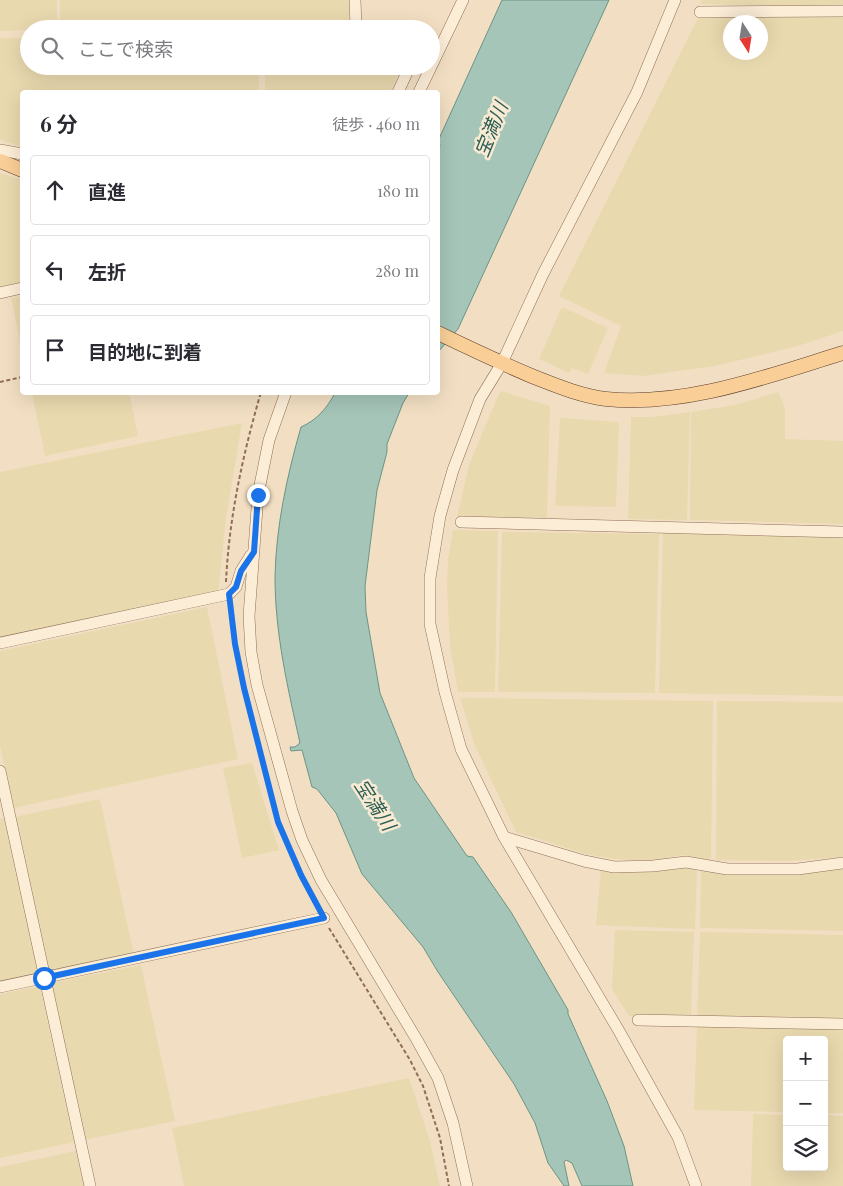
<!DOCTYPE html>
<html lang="ja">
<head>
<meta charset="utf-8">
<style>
  :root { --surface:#fff; --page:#f2f2f3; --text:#2b2b33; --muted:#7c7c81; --line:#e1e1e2 }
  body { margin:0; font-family:"Playfair Display","Noto Sans JP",serif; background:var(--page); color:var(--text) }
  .controls { position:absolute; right:15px; bottom:15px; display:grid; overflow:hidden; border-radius:5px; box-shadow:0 5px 20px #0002 }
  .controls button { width:45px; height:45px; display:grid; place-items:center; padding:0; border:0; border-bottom:1px solid var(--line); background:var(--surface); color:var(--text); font:25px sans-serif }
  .compass { position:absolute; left:723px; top:15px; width:45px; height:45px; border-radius:50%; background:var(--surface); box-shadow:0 5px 20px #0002; rotate:168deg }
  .stop { position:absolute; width:15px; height:15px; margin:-11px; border:4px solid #1a73e8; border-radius:50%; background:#fff }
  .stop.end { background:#1a73e8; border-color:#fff; box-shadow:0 1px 5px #0008 }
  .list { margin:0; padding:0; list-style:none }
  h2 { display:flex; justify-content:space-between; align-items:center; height:65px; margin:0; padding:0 20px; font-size:21px }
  h2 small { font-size:16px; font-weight:400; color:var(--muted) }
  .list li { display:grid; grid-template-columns:32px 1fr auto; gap:15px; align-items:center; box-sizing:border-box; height:70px; margin:0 10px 10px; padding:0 10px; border:1px solid var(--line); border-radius:5px }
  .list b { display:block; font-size:19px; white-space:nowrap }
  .list em { font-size:16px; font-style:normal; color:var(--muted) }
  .icon { flex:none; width:28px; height:28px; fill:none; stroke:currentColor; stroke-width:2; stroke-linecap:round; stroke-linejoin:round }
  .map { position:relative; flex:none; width:843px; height:1186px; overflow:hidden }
  .search { position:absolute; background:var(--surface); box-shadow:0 5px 20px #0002; left:20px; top:20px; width:420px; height:55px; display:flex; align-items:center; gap:12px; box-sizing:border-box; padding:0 18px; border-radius:28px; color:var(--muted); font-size:19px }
  .panel { position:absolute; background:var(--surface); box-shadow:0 5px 20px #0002; left:20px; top:90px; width:420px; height:305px; border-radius:5px }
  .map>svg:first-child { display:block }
  .farmland { fill:#e9d9af; fill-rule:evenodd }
  .water { fill:#a5c5b8; stroke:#6b9485 }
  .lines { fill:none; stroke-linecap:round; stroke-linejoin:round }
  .minor-casing { stroke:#8f6e57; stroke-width:12 }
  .major-casing { stroke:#5c3d2c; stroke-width:15 }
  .path { stroke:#8f6e57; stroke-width:2; stroke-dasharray:4 2.5; stroke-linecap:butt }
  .minor { stroke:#fcedd7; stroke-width:11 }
  .major { stroke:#f9cf97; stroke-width:14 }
  .route { stroke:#1a73e8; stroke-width:6 }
  .labels { text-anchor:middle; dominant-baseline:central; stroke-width:5; stroke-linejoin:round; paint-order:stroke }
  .water-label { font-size:19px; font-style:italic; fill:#2b5e55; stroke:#f9ead3 }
</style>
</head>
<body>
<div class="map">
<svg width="843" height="1186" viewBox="0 0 843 1186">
  <rect width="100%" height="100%" fill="#f2dfc3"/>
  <!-- farmland -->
  <g class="farmland">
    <polygon points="0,0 57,0 57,29 0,31"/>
    <polygon points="60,0 349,0 349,26 60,29"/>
    <polygon points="702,0 843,0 843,7 700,4"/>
    <path d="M 699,16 L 843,16 L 843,331 L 798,346 L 715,366 L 643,376 L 604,373 L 621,326 L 559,296 ZM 730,22 L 760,22 L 760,52 L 730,52 Z"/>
    <polygon points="0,38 29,38 29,66 259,66 259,92 22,92 22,147 0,140"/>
    <polygon points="265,66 403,66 390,92 265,92"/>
    <polygon points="0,173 22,180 22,283 0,288"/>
    <polygon points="22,296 22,350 11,298"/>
    <polygon points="562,307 608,328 588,374 572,368 569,373 539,359"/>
    <polygon points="501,391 550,406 547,518 457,517 469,465 497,398"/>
    <polygon points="778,392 785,408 785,439 843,441 843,524 690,520 691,412 735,405"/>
    <polygon points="32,393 129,393 138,436 45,456"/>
    <polygon points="690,412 687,520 628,519 631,417 652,417"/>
    <polygon points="560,418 619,422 616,507 555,506"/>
    <polygon points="242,423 226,519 218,593 0,638 0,472"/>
    <polygon points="453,530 498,531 495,692 458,692 450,646 447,588 448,559"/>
    <polygon points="502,532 659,534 655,693 498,692"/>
    <polygon points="663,533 843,536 843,696 659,693"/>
    <polygon points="207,607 238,759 14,808 0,746 0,651"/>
    <polygon points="460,698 713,701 711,860 682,855 653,861 614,859 586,854 516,832 475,746"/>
    <polygon points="717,701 843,702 843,857 787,861 716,860"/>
    <polygon points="252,763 279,850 242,858 223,768"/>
    <polygon points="100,799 134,955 47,972 14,817"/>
    <polygon points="4,818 40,974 0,983 0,819"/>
    <polygon points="685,867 697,870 695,929 596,925 601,870"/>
    <polygon points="843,867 843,931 700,928 701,869"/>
    <polygon points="615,930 694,932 691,1017 629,1016 612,989"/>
    <polygon points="700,932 843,935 843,1021 697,1017"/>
    <polygon points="141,965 175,1121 84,1140 50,983"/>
    <polygon points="40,986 74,1142 0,1158 0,994"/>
    <polygon points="697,1025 843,1028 843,1113 824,1113 824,1040 787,1040 787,1112 694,1110"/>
    <polygon points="409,1078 430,1141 440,1186 184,1186 172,1128"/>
    <polygon points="753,1114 787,1115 787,1167 824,1167 824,1115 843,1116 843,1186 751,1186"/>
    <polygon points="76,1151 84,1186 0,1186 0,1167"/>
  </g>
  <!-- water -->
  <g class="water">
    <polygon points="502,0 609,0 458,329 438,352 438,154 440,145 438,141"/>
    <path d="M 335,393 L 409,393 L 403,403 L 387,444 L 387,452 L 377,490 L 365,586 L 366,612 L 380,693 L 414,778 L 467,856 L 473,857 L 511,912 L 568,1010 L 568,1014 L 607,1101 L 624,1146 L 633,1186 L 582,1186 L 572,1163 L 566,1160 L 564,1162 L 569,1186 L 564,1186 L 548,1163 L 535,1123 L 514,1084 L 438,972 L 423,947 L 362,874 L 336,813 L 317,789 L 312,787 L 302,750 L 291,751 L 290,747 L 295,747 L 300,743 C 288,689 275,634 275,577 C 276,526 287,476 301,427 C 317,420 327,408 335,393 Z"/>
  </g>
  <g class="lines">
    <!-- minor casing -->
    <g class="minor-casing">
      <g id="minor">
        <polyline points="355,0 356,27 418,29"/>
        <polyline points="675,0 637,92 543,274 502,363 480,399 453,470 440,516 430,578 430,624 445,692 461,749 504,837 619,1031 678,1137 696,1186"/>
        <polyline points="700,12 843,11"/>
        <polyline points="398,92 410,66"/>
        <polyline points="419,92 463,0"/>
        <polyline points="0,150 22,154"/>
        <polyline points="0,293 22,288"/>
        <polyline points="286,392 269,440 258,495 249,616 251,652 257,685 292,811 302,840 321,880 417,1040 438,1078 453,1123 467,1186"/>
        <polyline points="461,522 843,532"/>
        <polyline points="0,643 229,594 236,587 241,571 251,555"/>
        <polyline points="0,771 90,1186"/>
        <polyline points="504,837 584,861 614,867 653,866 686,862 727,869 798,869 843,863"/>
        <polyline points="0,987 324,918"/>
        <polyline points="638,1020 843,1024"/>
      </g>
    </g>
    <!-- major casing -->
    <g class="major-casing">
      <g id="major">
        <polyline points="0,161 22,170"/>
        <path d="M 438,333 C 469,348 501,363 534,377 C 557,386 581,396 606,399 C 686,407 768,376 843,353"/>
      </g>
    </g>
    <!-- path -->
    <g class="path">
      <polyline points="0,382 22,377"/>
      <path d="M 226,582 C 229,517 243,454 261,392"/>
      <polyline points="231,605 235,644 244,689 278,822 301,875 319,908"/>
      <polyline points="329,928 410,1060 423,1086 440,1138 449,1186"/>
    </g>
    <!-- minor -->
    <use href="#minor" class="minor"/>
    <!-- major -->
    <use href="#major" class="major"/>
  </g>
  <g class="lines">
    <!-- route -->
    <polyline class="route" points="44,978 324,918 301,875 278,822 244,688 235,644 229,594 236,587 241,571 254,552 258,495"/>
  </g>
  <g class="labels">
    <!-- water labels -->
    <g class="water-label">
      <text transform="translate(490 129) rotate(-68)">宝満川</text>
      <text transform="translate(376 804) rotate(57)">宝満川</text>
    </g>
  </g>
</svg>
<div class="controls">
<button>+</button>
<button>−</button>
<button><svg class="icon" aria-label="layers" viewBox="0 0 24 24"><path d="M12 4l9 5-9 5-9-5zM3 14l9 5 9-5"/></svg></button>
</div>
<svg class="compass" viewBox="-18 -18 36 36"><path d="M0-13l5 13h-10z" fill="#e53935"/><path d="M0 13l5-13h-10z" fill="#7c7c81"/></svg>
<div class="stop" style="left:44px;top:978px"></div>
<div class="stop end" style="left:258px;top:495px"></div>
<div class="search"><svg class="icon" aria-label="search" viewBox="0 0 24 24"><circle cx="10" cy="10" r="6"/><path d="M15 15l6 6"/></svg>ここで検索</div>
<section class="panel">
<h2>6 分<small>徒歩 · 460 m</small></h2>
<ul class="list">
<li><svg class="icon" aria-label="ahead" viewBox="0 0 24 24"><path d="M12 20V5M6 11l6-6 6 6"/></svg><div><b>直進</b></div><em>180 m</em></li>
<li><svg class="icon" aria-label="left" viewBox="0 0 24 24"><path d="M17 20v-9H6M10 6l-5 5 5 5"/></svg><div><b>左折</b></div><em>280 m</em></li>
<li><svg class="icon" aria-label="arrive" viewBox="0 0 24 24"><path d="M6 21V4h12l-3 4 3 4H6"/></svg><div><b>目的地に到着</b></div></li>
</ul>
</section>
</div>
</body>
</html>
